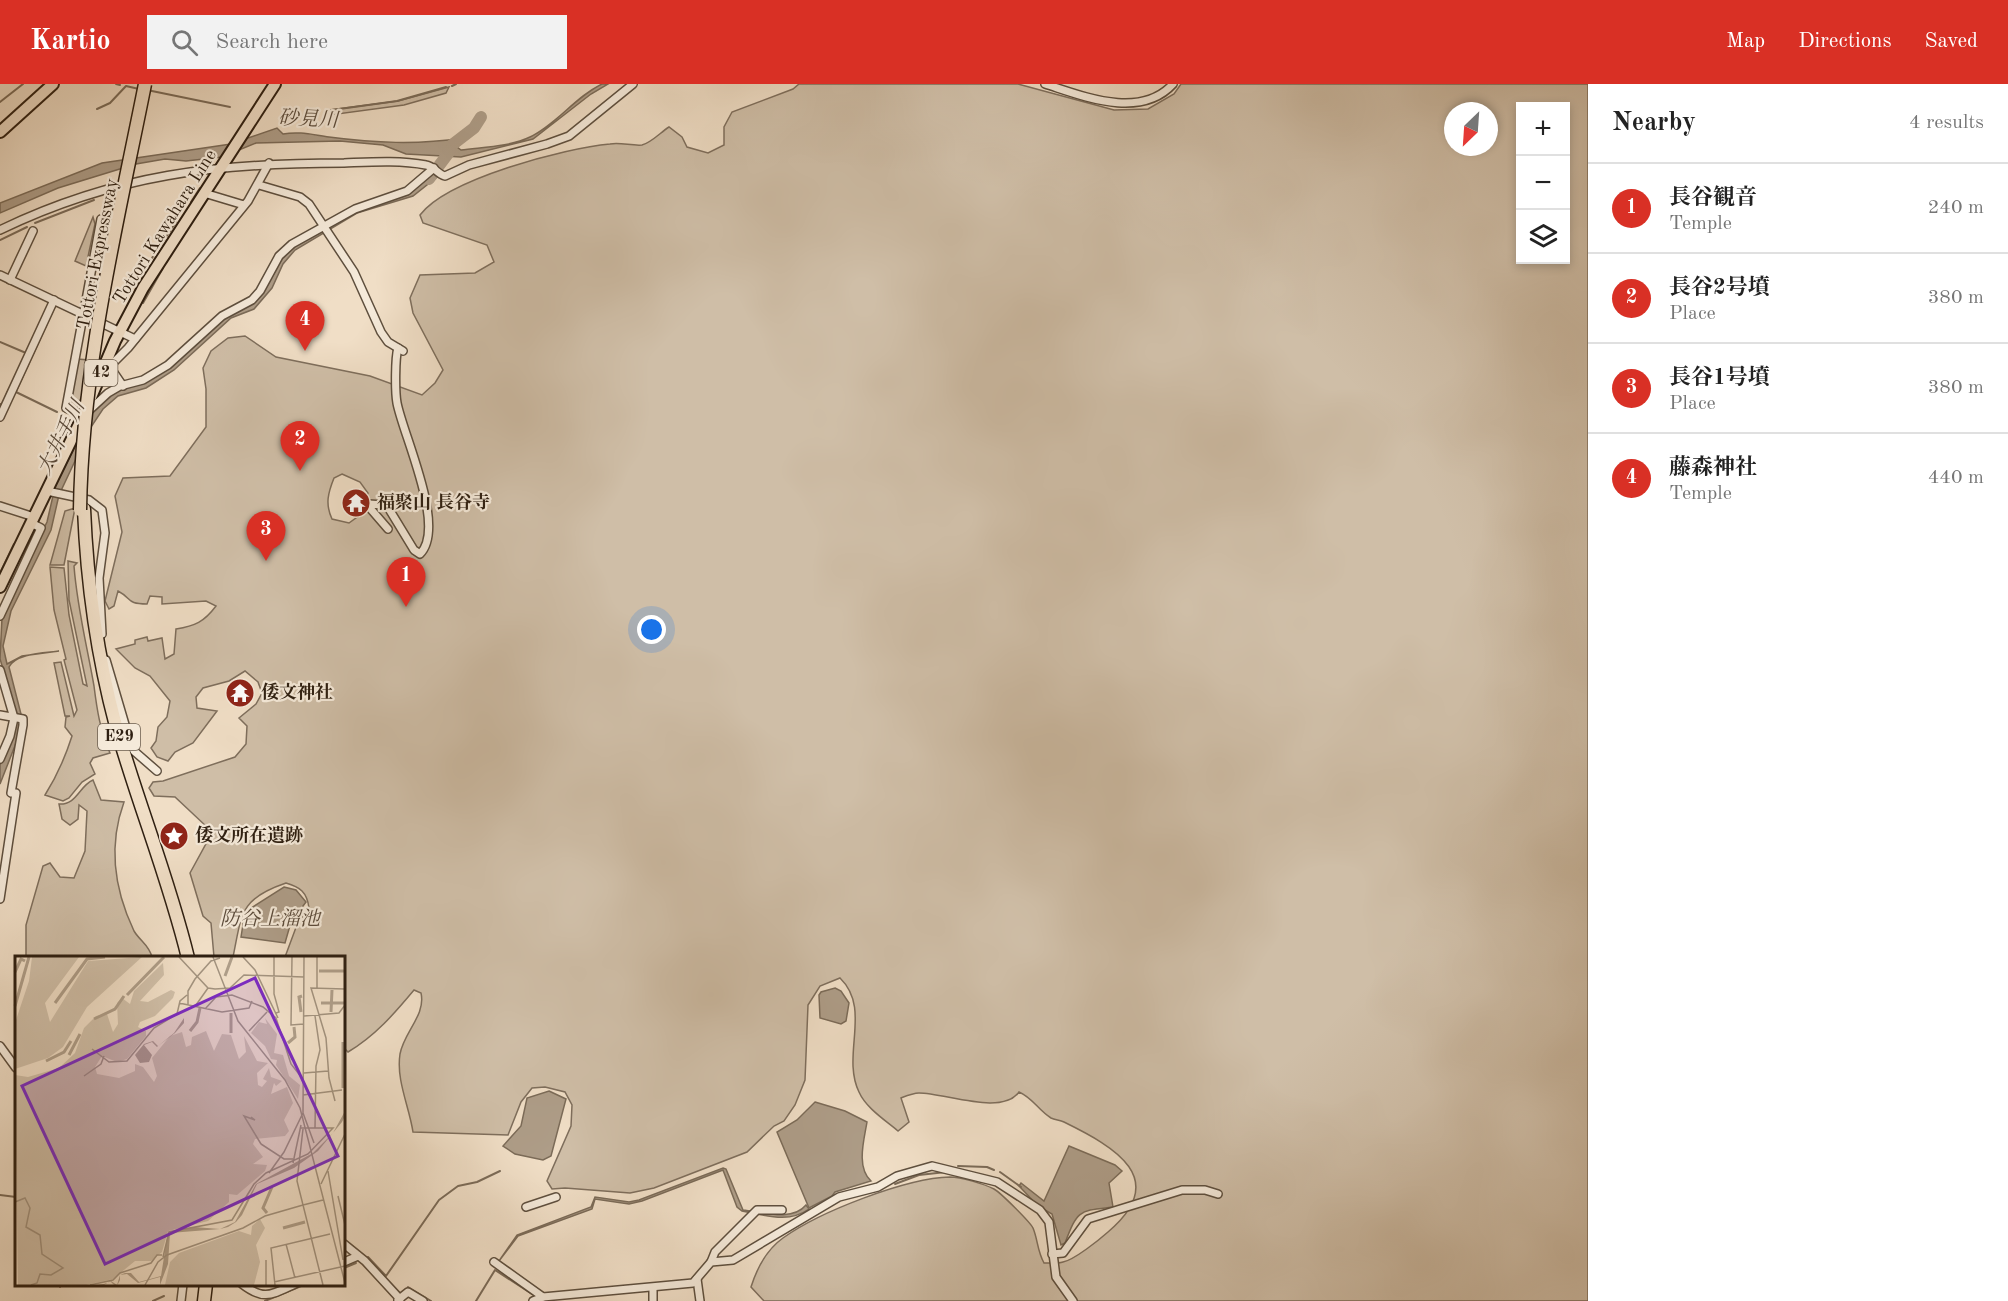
<!DOCTYPE html>
<html lang="en">
<head>
<meta charset="utf-8">
<style>
  :root { --surface:#fff; --page:#f2f2f2; --text:#222; --muted:#767676; --line:#e0e0e0; --accent:#d93025 }
  body { margin:0; font-family:"Old Standard TT","Noto Serif JP",serif; background:var(--page); color:var(--text) }
  .controls { position:absolute; right:18px; top:18px; display:grid; overflow:hidden; border-radius:0px; box-shadow:0 3px 9px #0003 }
  .controls button { width:54px; height:54px; display:grid; place-items:center; padding:0; border:0; border-bottom:2px solid var(--line); background:var(--surface); color:var(--text); font:30px sans-serif }
  .compass { position:absolute; left:1444px; top:18px; width:54px; height:54px; border-radius:50%; background:var(--surface); box-shadow:0 3px 9px #0003; rotate:205deg }
  .you { position:absolute; left:652px; top:546px; width:21px; height:21px; margin:-15px; border:4px solid #fff; border-radius:50%; background:#1a73e8; box-shadow:0 0 0 9px #1a73e833 }
  .badge { display:grid; place-items:center; width:39px; height:39px; border-radius:50%; background:var(--accent); color:#fff; font-size:20px; font-weight:700 }
  .pin { position:absolute; translate:-50% -50px; filter:drop-shadow(0 2px 3px #0008) }
  .pin::after { content:''; position:absolute; top:32px; width:21px; height:18px; background:inherit; clip-path:polygon(0 0,100% 0,50% 100%) }
  .list { margin:0; padding:0; list-style:none }
  h2 { display:flex; justify-content:space-between; align-items:center; height:78px; margin:0; padding:0 24px; font-size:26px }
  h2 small { font-size:20px; font-weight:400; color:var(--muted) }
  .list li { display:grid; grid-template-columns:39px 1fr auto; gap:18px; align-items:center; box-sizing:border-box; height:90px; padding:0 24px; border-top:2px solid var(--line) }
  .list b { display:block; font-size:22px; white-space:nowrap }
  .list p { margin:0; font-size:20px; white-space:nowrap; color:var(--muted) }
  .list em { font-size:20px; font-style:normal; color:var(--muted) }
  .icon { flex:none; width:33px; height:33px; fill:none; stroke:currentColor; stroke-width:2; stroke-linecap:round; stroke-linejoin:round }
  .map { position:relative; flex:none; width:1588px; height:1217px; overflow:hidden }
  header { display:flex; align-items:center; gap:36px; box-sizing:border-box; height:84px; padding:0 30px; background:var(--accent); color:#fff }
  header strong { font-size:28px }
  nav { display:flex; gap:33px; margin-inline-start:auto; font-size:21px }
  .search { width:420px; height:54px; background:var(--page); display:flex; align-items:center; gap:15px; box-sizing:border-box; padding:0 21px; border-radius:0px; color:var(--muted); font-size:22px }
  main { display:flex }
  aside { flex:1; background:var(--surface) }
  .map>svg:first-child { display:block }
  .green { fill:#cfbea7; stroke:#7e6e5c; stroke-width:1.5; fill-rule:evenodd }
  .water { fill:#ae9d88; stroke:#7b6b58; stroke-width:1.5 }
  .lines { fill:none; stroke-linecap:round; stroke-linejoin:round }
  .stream { stroke:#7b6b58; stroke-width:2 }
  .river { stroke:#ae9d88; stroke-width:12 }
  .minor-casing { stroke:#5e4f3e; stroke-width:10 }
  .primary-casing { stroke:#2e1f11; stroke-width:14 }
  .trunk-casing { stroke:#2e1f11; stroke-width:14 }
  .motorway-casing { stroke:#2e1f11; stroke-width:15 }
  .minor { stroke:#f5eada; stroke-width:7 }
  .primary { stroke:#f0dec6; stroke-width:10 }
  .trunk { stroke:#f0dec6; stroke-width:10 }
  .motorway { stroke:#f0dec6; stroke-width:12 }
  .motorway-bridge-casing { stroke:#2e1f11; stroke-width:15; stroke-linecap:butt }
  .motorway-bridge { stroke:#f0dec6; stroke-width:12 }
  .labels { text-anchor:middle; dominant-baseline:central; stroke-width:4.5; stroke-linejoin:round; paint-order:stroke }
  .shield { fill:#f5eada; stroke:#6a5c4d; stroke-width:1.5 }
  .shield-label { font-size:16px; font-weight:bold; fill:#2e1f11 }
  .street-label { font-size:18px; fill:#2e1f11; stroke:#f5eada }
  .poi-label { font-size:18px; font-weight:bold; fill:#2e1f11; stroke:#f5eada; text-anchor:start }
  .water-label { font-size:20px; font-style:italic; fill:#5b4b3b; stroke:#f5eada }
  .inset-river { fill:none; stroke:#ae9d88; stroke-width:3 }
  .inset-road { fill:none; stroke:#a2927e; stroke-width:1.5 }
  .view { fill:#7b2cbf; fill-opacity:0.15; stroke:#7b2cbf; stroke-width:3 }
  .inset-edge { fill:none; stroke:#2e1f11; stroke-width:3 }
</style>
</head>
<body>
<header>
<strong>Kartio</strong>
<div class="search"><svg class="icon" aria-label="search" viewBox="0 0 24 24"><circle cx="10" cy="10" r="6"/><path d="M15 15l6 6"/></svg>Search here</div>
<nav><a>Map</a><a>Directions</a><a>Saved</a></nav>
</header>
<main>
<div class="map">
<svg width="1588" height="1217" viewBox="0 0 1588 1217">
  <rect width="100%" height="100%" fill="#f0dec6"/>
  <filter id="stains"><feTurbulence type="fractalNoise" baseFrequency=".00333" numOctaves="4"/><feColorMatrix values="0 0 0 0 .2 0 0 0 0 .09 0 0 0 0 .02 0 0 0 .5 -.17"/></filter>
  <radialGradient id="worn" r=".72"><stop offset=".6" stop-color="#630" stop-opacity="0"/><stop offset="1" stop-color="#630" stop-opacity=".3"/></radialGradient>
  <!-- green -->
  <g class="green">
    <path d="M 799,0 L 1018,0 L 1114,26 L 1148,25 L 1174,10 L 1181,0 L 1588,0 L 1588,1217 L 764,1217 L 751,1203 C 757,1184 766,1166 783,1154 C 819,1128 906,1094 950,1093 C 961,1093 984,1100 994,1105 C 1001,1109 1030,1138 1033,1144 C 1038,1156 1037,1166 1044,1179 C 1050,1179 1057,1180 1063,1178 C 1074,1176 1099,1156 1108,1148 C 1171,1095 1115,1063 1064,1038 C 1060,1036 1055,1036 1051,1034 C 1038,1026 1033,1014 1019,1008 C 1002,1032 945,1009 919,1009 C 913,1009 906,1012 901,1014 L 909,1038 L 898,1047 C 885,1036 866,1024 859,1008 C 841,971 872,925 840,894 L 820,902 L 808,921 L 805,996 L 795,1021 L 784,1037 L 774,1042 L 747,1068 L 654,1104 L 630,1109 L 565,1104 L 552,1105 L 547,1097 L 571,1042 L 572,1021 L 565,1008 L 545,1003 L 532,1004 L 521,1018 L 508,1051 L 413,1048 C 409,1022 396,996 400,970 C 404,948 426,931 421,909 L 414,906 C 394,930 375,952 348,968 L 344,964 L 344,874 L 285,873 L 298,838 L 309,824 C 307,808 300,803 286,799 C 239,815 242,830 233,873 L 214,873 L 211,839 L 203,832 L 190,789 L 208,756 L 207,743 L 175,713 L 154,712 L 149,704 L 153,698 L 163,697 L 235,673 L 246,660 L 247,642 L 239,634 L 256,620 L 262,609 L 258,598 L 245,587 L 229,597 L 203,604 L 196,613 L 197,624 L 217,627 L 193,659 L 175,668 L 168,677 L 157,673 L 151,664 L 156,657 L 158,643 L 167,633 L 170,617 L 150,592 L 135,584 L 116,565 L 135,560 L 135,556 L 147,553 L 148,557 L 162,554 L 165,575 L 174,570 L 176,545 C 195,542 204,538 216,522 L 206,517 L 162,520 L 162,513 L 150,512 L 147,520 C 126,520 133,515 118,507 L 114,522 L 109,525 L 105,517 L 122,448 L 115,412 L 123,394 L 170,392 L 206,343 L 206,305 L 203,284 L 211,267 L 228,254 L 245,252 L 276,273 L 370,292 L 422,311 L 435,299 L 443,286 L 413,229 L 410,214 L 420,191 L 475,189 L 494,178 L 487,161 L 423,139 L 420,131 C 447,95 565,64 610,60 C 620,58 632,62 642,61 C 651,59 661,48 669,43 L 682,53 L 687,63 L 708,69 L 724,61 L 724,43 L 732,28 L 793,5 ZM 1520,22 L 1566,22 L 1566,176 L 1520,176 ZM 1453,27 L 1489,27 L 1489,63 L 1453,63 ZM 342,390 L 360,398 L 368,409 L 360,431 L 349,439 L 332,435 C 325,420 328,409 334,394 Z"/>
    <polygon points="449,3 446,9 404,21 330,31 330,26 398,17"/>
    <polygon points="93,133 95,140 86,182 75,177"/>
    <polygon points="77,275 89,276 82,311 77,324 70,322"/>
    <polygon points="75,424 64,481 50,481 65,427"/>
    <path d="M 68,477 L 77,479 L 74,482 C 77,523 87,562 94,602 C 97,626 100,646 110,669 L 93,674 L 90,679 L 95,690 L 82,698 L 69,714 L 63,717 L 45,711 C 57,692 65,674 72,652 L 65,643 L 66,633 L 70,632 L 65,632 L 54,579 L 61,578 L 74,632 L 77,626 L 64,576 L 66,575 L 54,526 L 50,483 L 64,484 L 69,531 L 83,600 L 87,602 L 69,516 Z"/>
    <path d="M 93,696 L 101,716 L 124,718 C 108,762 114,805 134,847 C 140,857 149,861 152,873 L 26,873 L 26,841 L 43,782 L 50,779 L 60,793 L 74,794 L 85,767 L 87,727 L 79,721 L 78,735 L 70,741 L 62,735 L 59,720 C 77,721 79,702 93,696 Z"/>
  </g>
  <!-- water -->
  <g class="water">
    <path d="M 602,0 L 608,0 L 591,10 L 533,55 L 461,73 L 406,70 L 383,61 L 340,57 L 256,59 L 222,73 L 186,77 L 165,75 L 136,80 L 58,104 L 0,129 L 0,119 L 102,79 L 231,60 L 277,44 L 283,50 C 300,47 313,51 329,53 C 375,59 417,61 463,54 L 457,63 L 461,66 C 484,63 509,63 530,53 C 557,40 575,13 602,0 Z"/>
    <path d="M 432,88 L 437,93 L 413,112 L 357,129 L 295,166 L 283,180 L 272,204 L 254,225 L 231,234 L 174,286 L 146,304 L 118,312 L 103,325 L 91,343 L 59,411 L 51,446 L 11,527 L 3,562 L 7,580 L 22,572 L 59,567 C 45,569 16,569 9,583 L 22,634 L 18,654 L 0,700 L 0,681 L 16,641 L 16,628 L 0,575 L 2,534 L 16,498 L 47,438 L 55,403 L 96,320 L 119,305 L 171,282 L 228,229 L 254,217 L 278,177 L 300,157 L 365,122 L 403,112 Z"/>
    <polygon points="284,803 296,806 306,818 291,838 285,859 241,853 245,828"/>
    <polygon points="835,904 841,907 849,919 846,937 841,940 820,934 819,911 821,908"/>
    <polygon points="549,1007 566,1015 551,1072 543,1076 515,1070 503,1062 521,1042 527,1014"/>
    <path d="M 815,1018 L 845,1027 L 867,1038 C 864,1056 856,1083 871,1097 L 835,1108 L 832,1112 L 809,1124 L 777,1048 L 797,1036 Z"/>
    <path d="M 1069,1062 L 1115,1081 L 1122,1087 L 1109,1099 L 1113,1123 C 1079,1127 1078,1125 1065,1159 L 1061,1161 L 1052,1130 L 1038,1122 L 1019,1102 L 1021,1099 L 1044,1117 Z"/>
    <path d="M 723,1084 L 726,1085 L 743,1126 C 762,1128 792,1138 806,1121 L 809,1125 C 788,1140 765,1131 742,1127 L 737,1123 L 723,1086 L 642,1117 L 629,1120 L 595,1115 L 592,1125 L 518,1152 L 499,1177 L 517,1151 L 591,1123 L 595,1113 L 629,1118 L 639,1116 Z"/>
  </g>
  <g class="lines">
    <!-- stream -->
    <g class="stream">
      <polyline points="116,0 120,1"/>
      <polyline points="452,2 456,0"/>
      <polyline points="147,6 230,23"/>
      <polyline points="0,18 23,0"/>
      <polyline points="97,25 110,19 126,2 139,5"/>
      <polyline points="332,26 397,17 446,3"/>
      <polyline points="191,118 200,104"/>
      <polyline points="35,139 94,116"/>
      <polyline points="0,156 27,143"/>
      <polyline points="152,174 176,138"/>
      <polyline points="166,179 176,162"/>
      <polyline points="143,219 163,184"/>
      <polyline points="0,258 26,269"/>
      <polyline points="16,307 55,222"/>
      <polyline points="16,308 57,328"/>
      <polyline points="5,314 9,305"/>
      <polyline points="0,320 1,320"/>
      <polyline points="0,489 14,460"/>
      <polyline points="958,1082 987,1083 994,1086"/>
      <polyline points="1000,1088 1021,1103"/>
      <polyline points="895,1100 919,1091 946,1088"/>
      <polyline points="0,1111 16,1113"/>
      <polyline points="368,1173 386,1192 439,1116 458,1102 477,1098 500,1087"/>
      <polyline points="344,1184 356,1179"/>
      <polyline points="60,1200 60,1203"/>
      <polyline points="408,1203 431,1217"/>
      <polyline points="153,1217 164,1212"/>
      <polyline points="265,1217 306,1200"/>
      <polyline points="476,1217 495,1186 532,1210"/>
    </g>
    <!-- river -->
    <g class="river">
      <polyline points="448,64 474,44 481,33"/>
      <polyline points="429,95 450,67"/>
    </g>
    <!-- minor casing -->
    <g class="minor-casing">
      <g id="minor">
        <path d="M 1045,0 C 1083,12 1140,36 1173,0"/>
        <polyline points="259,101 300,113 309,120 354,188 381,248 388,258 403,267"/>
        <polyline points="204,109 244,121"/>
        <polyline points="101,135 66,324 83,332 108,309 120,302 143,296 168,281 222,232 252,216 260,207 279,172 292,160 355,125 407,107 434,84"/>
        <path d="M 0,146 C 116,90 217,79 344,79 C 371,78 399,76 426,81 C 434,82 437,90 445,92 L 469,81 L 547,60 L 569,52 L 633,0"/>
        <polyline points="0,191 135,255"/>
        <polyline points="10,196 33,147"/>
        <polyline points="110,283 123,302"/>
        <polyline points="104,288 128,264 248,117 269,79"/>
        <polyline points="0,333 54,216"/>
        <polyline points="47,407 89,416 102,426 105,449 99,494 102,550"/>
        <polyline points="0,422 34,433"/>
        <path d="M 388,445 L 369,423 L 369,420 L 383,421 L 389,425 L 414,466 L 420,470 C 447,443 403,351 397,319 C 395,308 395,274 398,264"/>
        <polyline points="0,532 41,444 31,439"/>
        <polyline points="106,576 131,661 134,667 157,687"/>
        <polyline points="0,586 14,634 10,652 0,675"/>
        <polyline points="0,631 23,635 23,641 11,709 16,709 0,815"/>
        <polyline points="0,962 16,984"/>
        <polyline points="526,1123 556,1113"/>
        <polyline points="344,1160 365,1177 400,1215"/>
        <polyline points="1052,1170 1063,1169 1088,1135 1182,1106 1205,1106 1218,1110"/>
        <polyline points="344,1178 358,1172"/>
        <polyline points="494,1178 543,1213"/>
        <polyline points="711,1178 715,1168 757,1126 782,1126"/>
        <polyline points="697,1195 700,1217"/>
        <path d="M 242,1200 C 264,1217 271,1211 295,1200"/>
        <polyline points="653,1204 653,1217"/>
        <polyline points="398,1216 408,1208 423,1217"/>
        <polyline points="181,1217 183,1200"/>
        <polyline points="533,1217 543,1213 693,1199 711,1178 733,1176 839,1113 878,1103 897,1092 932,1082 997,1098 1040,1126 1049,1138 1056,1193 1073,1217"/>
      </g>
    </g>
    <!-- primary casing -->
    <g class="primary-casing">
      <polyline id="primary" points="0,503 83,332 115,257 143,204 275,0"/>
    </g>
    <!-- trunk casing -->
    <g class="trunk-casing">
      <polyline id="trunk" points="0,48 53,0"/>
    </g>
    <!-- motorway casing -->
    <g class="motorway-casing">
      <g id="motorway">
        <path d="M 84,425 C 87,499 97,571 116,642 C 138,720 169,795 188,874"/>
        <polyline points="204,1217 206,1200"/>
      </g>
    </g>
    <!-- minor -->
    <use href="#minor" class="minor"/>
    <!-- primary -->
    <use href="#primary" class="primary"/>
    <!-- trunk -->
    <use href="#trunk" class="trunk"/>
    <!-- motorway -->
    <use href="#motorway" class="motorway"/>
    <!-- motorway-bridge casing -->
    <g class="motorway-bridge-casing">
      <path id="motorway-bridge" d="M 80,426 C 82,282 117,141 145,0"/>
    </g>
    <!-- motorway-bridge -->
    <use href="#motorway-bridge" class="motorway-bridge"/>
  </g>
  <!-- icons -->
  <defs>
    <g id="temple-disc" transform="scale(1.5)"><circle r="9.5" fill="#8f2418" stroke="#f5eada"/><path d="M0-6L5-2H3V0L6.5 2.5H4V6H1.5V3h-3V6H-4V2.5H-6.5L-3 0V-2H-5Z" fill="#fff"/></g>
    <g id="sight-disc" transform="scale(1.5)"><circle r="9.5" fill="#8f2418" stroke="#f5eada"/><path d="M0-6L1.8-2.2L6-1.7L2.9 1.2L3.7 5.4L0 3.3L-3.7 5.4L-2.9 1.2L-6-1.7L-1.8-2.2Z" fill="#fff"/></g>
  </defs>
  <g fill-rule="evenodd">
    <use href="#temple-disc" x="356" y="419"/>
    <use href="#temple-disc" x="240" y="609"/>
    <use href="#sight-disc" x="174" y="752"/>
  </g>
  <g class="labels">
    <!-- shield labels -->
    <g class="shield">
      <rect x="84.5" y="276" width="33" height="26" rx="4.5"/>
      <rect x="98" y="640" width="42" height="26" rx="4.5"/>
    </g>
    <g class="shield-label">
      <text x="101" y="289">42</text>
      <text x="119" y="653">E29</text>
    </g>
    <!-- street labels -->
    <g class="street-label">
      <text transform="translate(165 143) rotate(-58)">Tottori Kawahara Line</text>
      <text transform="translate(98 170) rotate(-79)">Tottori Expressway</text>
    </g>
    <!-- poi labels -->
    <g class="poi-label">
      <text x="377" y="419">福聚山 長谷寺</text>
      <text x="261" y="609">倭文神社</text>
      <text x="195" y="752">倭文所在遺跡</text>
    </g>
    <!-- water labels -->
    <g class="water-label">
      <text transform="translate(308 36) rotate(3)">砂見川</text>
      <text transform="translate(62 354) rotate(-63)">大井手川</text>
      <text x="270" y="836">防谷上溜池</text>
    </g>
  </g>
  <!-- overview -->
  <g transform="translate(15 872)">
    <rect width="330" height="330" fill="#f0dec6"/>
    <path d="M 17,1 L 64,1 L 30,47 L 35,66 L 73,5 L 127,1 L 72,51 L 48,91 L 33,102 L 0,113 L 0,67 L 14,25 ZM 148,7 L 149,19 L 125,45 L 133,46 L 156,34 L 160,36 L 158,42 L 140,60 L 125,66 L 123,71 L 131,75 L 131,80 L 112,103 L 102,106 L 87,100 L 80,111 L 82,118 L 104,122 L 120,115 L 120,108 L 128,111 L 139,126 L 142,120 L 137,102 L 155,80 L 167,76 L 171,91 L 176,89 L 177,81 L 191,75 L 199,95 L 207,78 L 216,79 L 224,103 L 231,96 L 229,80 L 242,105 L 253,107 L 242,117 L 243,129 L 247,131 L 252,125 L 248,123 L 254,112 L 256,121 L 267,125 L 261,130 L 259,127 L 256,138 L 272,131 L 278,147 L 269,164 L 274,175 L 270,180 L 240,183 L 238,188 L 248,201 L 238,208 L 252,209 L 250,215 L 222,239 L 214,238 L 214,246 L 193,265 L 153,275 L 147,296 L 136,305 L 120,305 L 98,323 L 71,329 L 3,329 L 0,119 L 13,121 L 44,112 L 60,97 L 69,72 L 81,60 L 92,58 L 98,76 L 103,68 L 102,47 L 107,42 L 115,48 L 119,35 ZM 250,62 L 262,78 L 259,97 L 268,99 L 274,120 L 285,129 L 283,143 L 261,109 L 262,104 L 256,103 L 250,90 L 236,77 L 244,66 L 252,68 ZM 245,263 L 250,272 L 241,289 L 245,306 L 239,329 L 150,329 L 155,306 L 164,297 L 224,275 L 236,279 L 237,270 Z" fill="#cfbea7"/>
    <path d="M 169,62 L 169,67 L 160,77 L 143,90 L 142,91 L 137,86 L 129,89 L 137,99 L 134,106 L 125,107 L 120,99 L 129,88 L 138,85 L 143,90 L 159,77 ZM 330,155 L 330,160 L 327,166 L 303,195 L 279,212 L 242,228 L 227,259 L 221,266 L 213,271 L 205,273 L 155,277 L 153,308 L 145,329 L 145,321 L 123,327 L 112,318 L 105,319 L 105,324 L 103,328 L 102,329 L 99,329 L 95,325 L 89,329 L 79,329 L 81,329 L 89,328 L 94,326 L 96,325 L 102,329 L 105,319 L 110,317 L 116,317 L 124,326 L 146,320 L 152,282 L 156,275 L 179,271 L 205,273 L 220,266 L 241,228 L 298,197 L 318,177 Z" fill="#ae9d88"/>
    <path class="inset-river" d="M 304,15 L 330,15M 0,16 L 6,3 L 10,5M 210,20 L 217,1M 112,39 L 149,1M 40,47 L 72,3 L 90,1M 306,47 L 329,47M 0,50 L 14,1M 286,56 L 284,41 L 287,40M 316,56 L 317,34M 216,57 L 216,77M 79,63 L 100,53 L 109,40M 175,75 L 182,66 L 185,52M 273,87 L 280,81 L 279,71M 54,99 L 65,78M 31,105 L 49,96 L 56,85M 328,132 L 328,86M 252,257 L 248,252 L 257,231M 268,272 L 290,266"/>
    <path class="inset-road" d="M 164,1 L 193,32 L 200,33 L 215,32 L 229,19 L 289,21M 198,1 L 223,65 L 270,124 L 285,152 L 330,327M 228,1 L 240,14 L 263,62M 259,1 L 259,38 L 264,56 L 261,57M 277,1 L 276,69 L 289,68M 302,32 L 302,1M 164,47 L 207,56 L 234,52 L 237,45M 181,49 L 193,32M 173,50 L 173,35 L 180,23 L 196,5 L 205,2M 190,53 L 201,41 L 217,39 L 248,51 L 261,62 L 276,108 L 287,122M 289,60 L 324,57 L 330,49M 300,60 L 305,94 L 301,110 L 300,172M 234,75 L 252,56M 270,87 L 277,104M 77,93 L 94,106 L 112,105 L 139,72 L 162,58 L 165,45 L 172,39M 289,117 L 313,115M 69,120 L 86,108 L 89,100M 288,139 L 327,134M 320,145 L 314,122 L 311,82 L 296,32 L 330,33M 288,157 L 289,1M 236,161 L 240,164 L 229,160 L 246,188M 288,173 L 282,225 L 308,329M 246,188 L 269,203 L 278,203M 278,207 L 286,169M 313,215 L 328,304M 254,217 L 269,196 L 288,157 L 299,187M 306,228 L 330,178M 323,240 L 330,269M 0,246 L 10,242 L 15,252 L 11,271 L 25,279 L 27,298 L 48,312 L 36,319 L 25,318 L 22,327 L 16,329M 288,249 L 308,244M 271,288 L 280,322M 148,301 L 154,276 L 217,264 L 239,228 L 251,217 L 293,198 L 318,172 L 286,172M 259,326 L 330,310M 75,329 L 98,324 L 105,317 L 136,307 L 142,299 L 147,299M 130,329 L 143,306 L 152,299 L 228,272 L 250,260 L 288,249M 251,329 L 251,304M 260,329 L 256,292 L 315,278"/>
    <path class="view" d="M 240,22 L 323,200 L 90,308 L 7,130 Z"/>
    <rect width="330" height="330" class="inset-edge"/>
  </g>
  <rect width="100%" height="100%" filter="url(#stains)"/>
  <rect width="100%" height="100%" fill="url(#worn)"/>
</svg>
<div class="controls">
<button>+</button>
<button>−</button>
<button><svg class="icon" aria-label="layers" viewBox="0 0 24 24"><path d="M12 4l9 5-9 5-9-5zM3 14l9 5 9-5"/></svg></button>
</div>
<svg class="compass" viewBox="-18 -18 36 36"><path d="M0-13l5 13h-10z" fill="#e53935"/><path d="M0 13l5-13h-10z" fill="#767676"/></svg>
<div class="you"></div>
<div class="pin badge" style="left:406px;top:523px">1</div>
<div class="pin badge" style="left:300px;top:387px">2</div>
<div class="pin badge" style="left:266px;top:477px">3</div>
<div class="pin badge" style="left:305px;top:267px">4</div>
</div>
<aside>
<h2>Nearby<small>4 results</small></h2>
<ul class="list">
<li><span class="badge">1</span><div><b>長谷観音</b><p>Temple</p></div><em>240 m</em></li>
<li><span class="badge">2</span><div><b>長谷2号墳</b><p>Place</p></div><em>380 m</em></li>
<li><span class="badge">3</span><div><b>長谷1号墳</b><p>Place</p></div><em>380 m</em></li>
<li><span class="badge">4</span><div><b>藤森神社</b><p>Temple</p></div><em>440 m</em></li>
</ul>
</aside>
</main>
</body>
</html>
